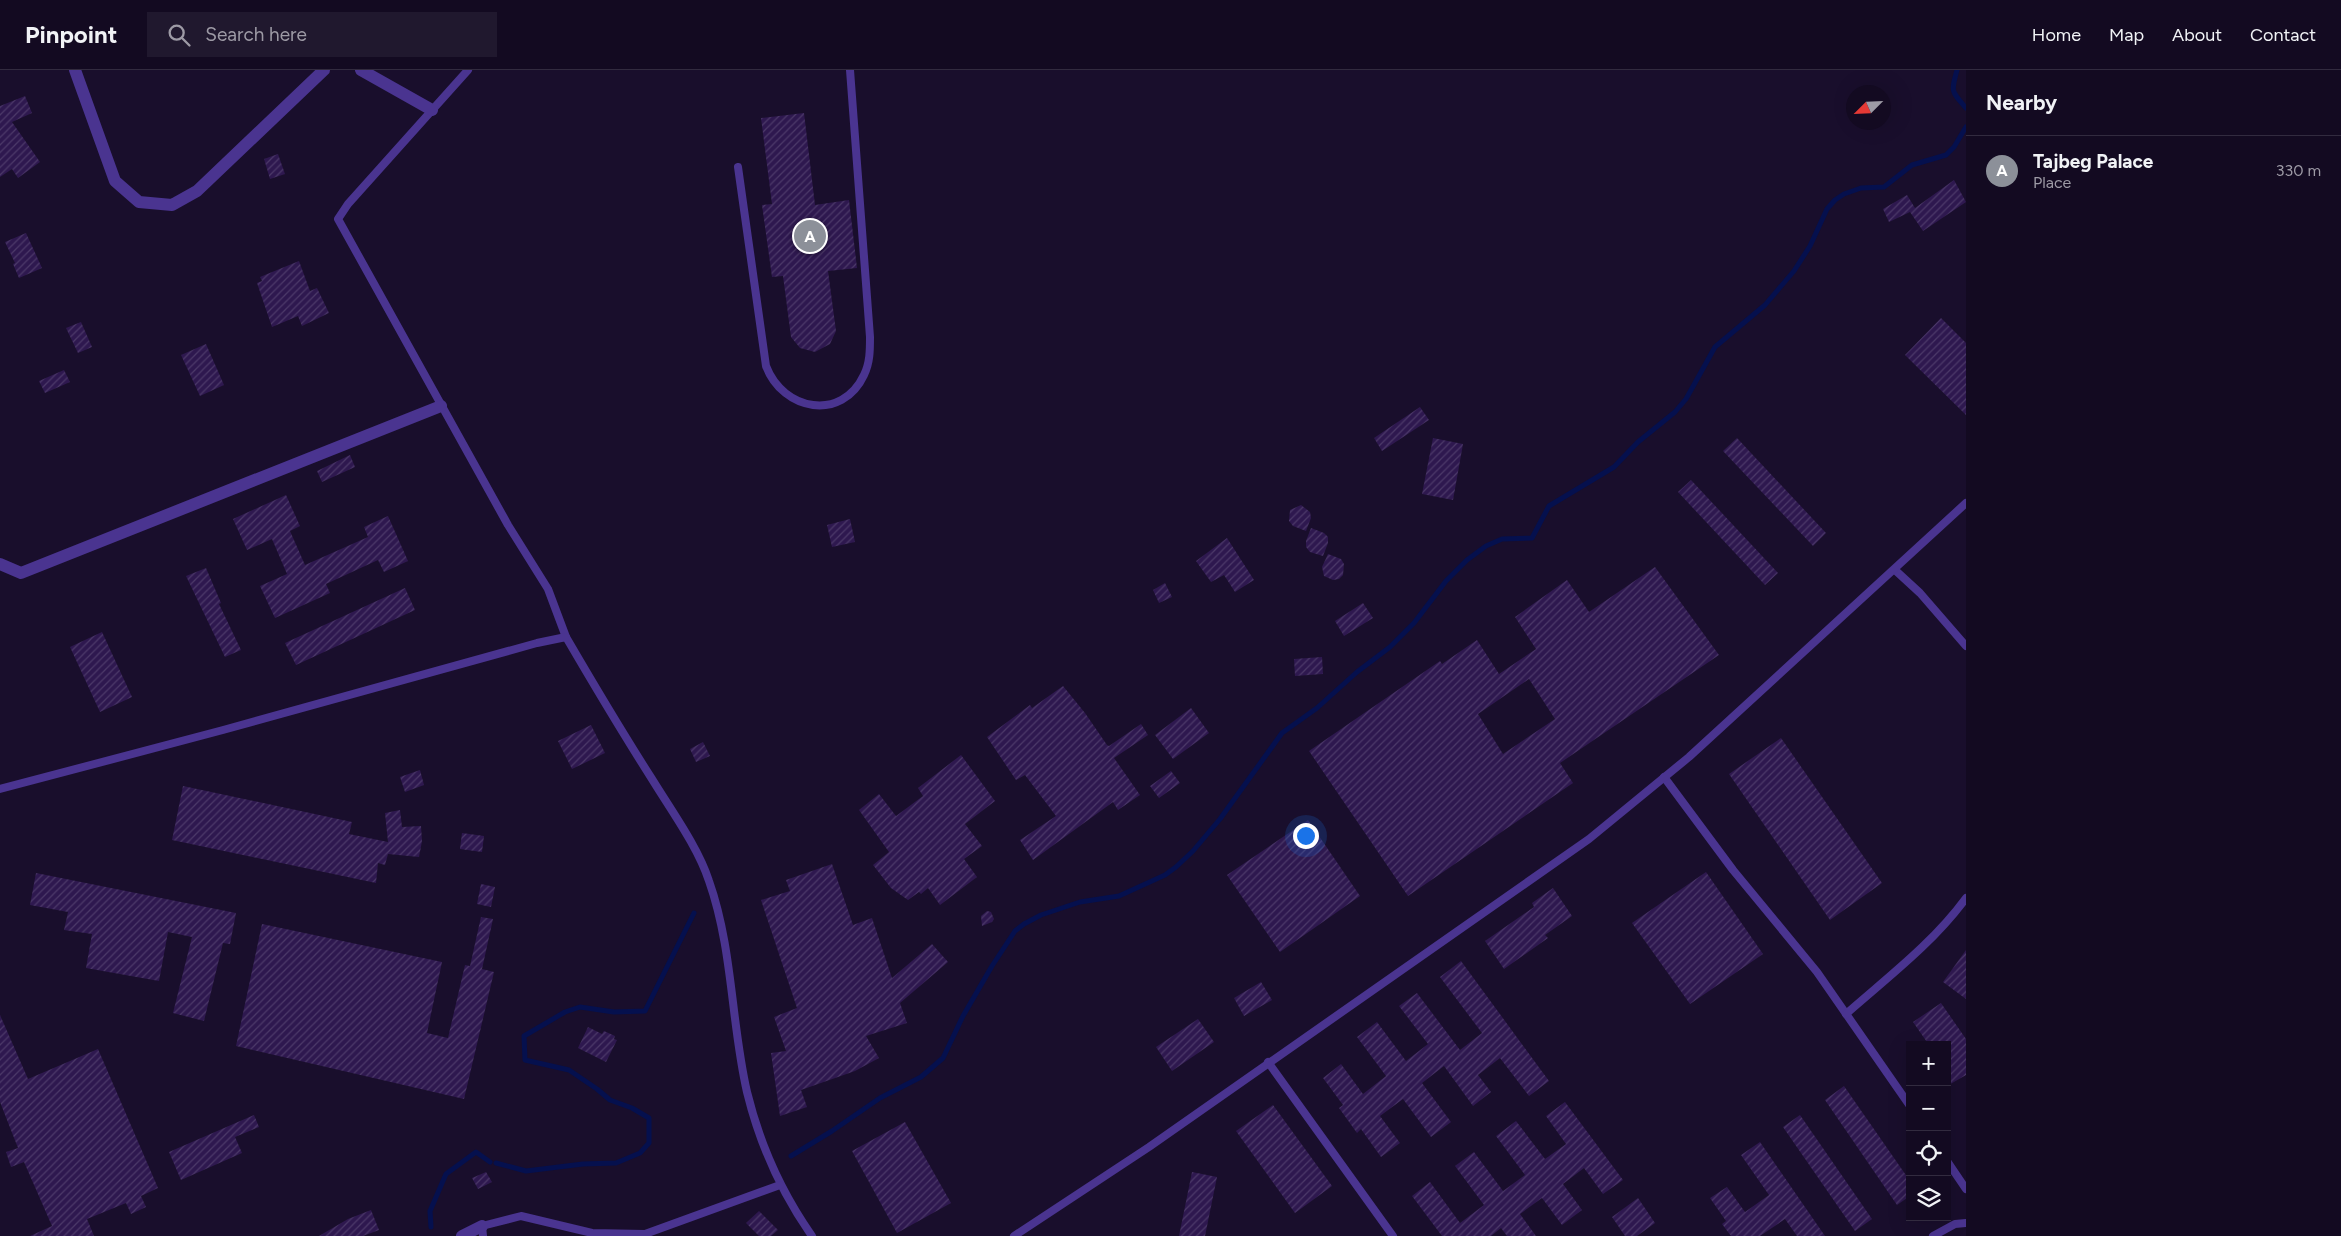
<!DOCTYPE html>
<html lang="en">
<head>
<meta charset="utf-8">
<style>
  :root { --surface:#130a21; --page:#20182e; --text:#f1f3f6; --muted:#9d9aa5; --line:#322b3f; --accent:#8c9099 }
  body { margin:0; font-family:Figtree,sans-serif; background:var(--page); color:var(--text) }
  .controls { position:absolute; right:15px; bottom:15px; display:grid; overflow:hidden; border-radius:0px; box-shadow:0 5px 20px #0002 }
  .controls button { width:45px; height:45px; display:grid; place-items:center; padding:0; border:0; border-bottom:1px solid var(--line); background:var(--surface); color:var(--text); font:25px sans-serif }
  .compass { position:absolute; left:1846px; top:15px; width:45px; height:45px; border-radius:50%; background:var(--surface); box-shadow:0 5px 20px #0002; rotate:246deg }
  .you { position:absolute; left:1305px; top:765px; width:18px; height:18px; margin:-12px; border:4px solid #fff; border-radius:50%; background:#1a73e8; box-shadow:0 0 0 8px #1a73e833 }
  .badge { display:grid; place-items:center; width:32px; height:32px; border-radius:50%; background:var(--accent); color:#fff; font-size:16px; font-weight:700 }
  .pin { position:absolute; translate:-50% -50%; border:2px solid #fff; box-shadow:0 1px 5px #0006 }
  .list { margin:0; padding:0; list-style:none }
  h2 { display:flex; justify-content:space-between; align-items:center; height:65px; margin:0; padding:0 20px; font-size:21px }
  h2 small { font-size:16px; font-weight:400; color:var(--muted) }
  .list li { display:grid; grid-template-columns:32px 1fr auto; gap:15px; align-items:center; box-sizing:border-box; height:70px; padding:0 20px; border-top:1px solid var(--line) }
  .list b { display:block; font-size:19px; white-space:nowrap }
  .list p { margin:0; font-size:16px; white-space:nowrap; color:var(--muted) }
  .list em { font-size:16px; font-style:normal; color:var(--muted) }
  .icon { flex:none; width:28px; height:28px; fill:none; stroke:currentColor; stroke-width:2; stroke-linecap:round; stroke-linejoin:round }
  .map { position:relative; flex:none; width:1966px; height:1166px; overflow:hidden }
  header { display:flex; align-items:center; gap:30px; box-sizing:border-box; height:70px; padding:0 25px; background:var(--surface); border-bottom:1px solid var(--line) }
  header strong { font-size:24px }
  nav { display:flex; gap:28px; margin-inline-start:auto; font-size:18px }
  .search { width:350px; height:45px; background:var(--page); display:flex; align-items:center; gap:12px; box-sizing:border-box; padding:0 18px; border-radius:0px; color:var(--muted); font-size:19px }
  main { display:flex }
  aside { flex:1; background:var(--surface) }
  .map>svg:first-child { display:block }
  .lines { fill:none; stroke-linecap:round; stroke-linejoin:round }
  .stream { stroke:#05104e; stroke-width:5 }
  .building { fill:url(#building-hatch); fill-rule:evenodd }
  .lane { stroke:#4a3490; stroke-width:8 }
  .street { stroke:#4a3490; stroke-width:12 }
</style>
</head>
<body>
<header>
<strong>Pinpoint</strong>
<div class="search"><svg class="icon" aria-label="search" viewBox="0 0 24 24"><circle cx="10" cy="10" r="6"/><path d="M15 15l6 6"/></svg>Search here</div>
<nav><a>Home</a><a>Map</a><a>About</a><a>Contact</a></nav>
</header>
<main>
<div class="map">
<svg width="1966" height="1166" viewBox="0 0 1966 1166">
  <defs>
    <pattern id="building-hatch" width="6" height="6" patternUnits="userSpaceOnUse" patternTransform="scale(1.25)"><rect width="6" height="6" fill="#2e184f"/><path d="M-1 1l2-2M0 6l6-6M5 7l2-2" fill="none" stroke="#4c3969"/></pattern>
  </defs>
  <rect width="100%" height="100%" fill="#190e2c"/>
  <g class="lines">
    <!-- stream -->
    <g class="stream">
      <path d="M 1957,0 C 1951,22 1951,21 1966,38"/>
      <polyline points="791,1086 832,1061 880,1028 921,1007 943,988 963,946 992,896 1015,861 1024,854 1041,845 1080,832 1119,826 1165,805 1176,797 1193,781 1220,749 1282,663 1317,638 1357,602 1390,577 1414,553 1446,511 1467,490 1486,476 1502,469 1532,468 1549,436 1614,397 1638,372 1675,342 1686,329 1715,277 1765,235 1794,201 1810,176 1827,139 1835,130 1844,124 1861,118 1884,117 1912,95 1946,85 1954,77 1966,57"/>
      <polyline points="496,1093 526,1101 583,1094 616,1093 640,1083 649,1073 649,1048 632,1038 610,1030 597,1019 569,1000 525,990 524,966 565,942 580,937 614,942 645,941 694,843"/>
      <polyline points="431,1157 430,1141 446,1104 476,1082 490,1092"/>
    </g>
  </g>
  <!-- building -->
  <g class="building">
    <polygon points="25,26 32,43 12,52 40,92 18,108 12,99 0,107 0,36"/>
    <polygon points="804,43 815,135 849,130 857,198 828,201 836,261 830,274 815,282 800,278 791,267 783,206 772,207 762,135 772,134 761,48"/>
    <polygon points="278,84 285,104 270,109 264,89"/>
    <polygon points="1954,110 1966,132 1923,161 1910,142 1889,152 1883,139 1907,125 1915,138"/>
    <polygon points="26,163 42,198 19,208 13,194 15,193 5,172"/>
    <polygon points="299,191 310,221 317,218 329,243 302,256 298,246 272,257 257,213 262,211 260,207"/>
    <polygon points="1941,248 1966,273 1966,345 1905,285"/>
    <polygon points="81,252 92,277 78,283 66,258"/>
    <polygon points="206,274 224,315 200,326 181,285"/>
    <polygon points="64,300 70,312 45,323 39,311"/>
    <polygon points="1420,337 1429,350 1382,381 1374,368"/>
    <polygon points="1433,368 1463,374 1453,430 1422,424"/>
    <polygon points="1737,368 1826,463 1813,476 1723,381"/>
    <polygon points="350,385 355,397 322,412 317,401"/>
    <polygon points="1691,410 1778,503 1765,515 1678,422"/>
    <polygon points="286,425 300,456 290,461 305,495 368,467 364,457 388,446 408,491 384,502 378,490 326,514 330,523 275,548 260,516 287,504 272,469 247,480 233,449"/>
    <polygon points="1301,435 1310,442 1311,448 1306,461 1293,456 1289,451 1290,440"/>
    <polygon points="850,449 855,472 832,477 827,455"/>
    <polygon points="1311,458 1324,463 1328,467 1328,473 1323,486 1310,482 1306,477 1306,471"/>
    <polygon points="1227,468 1254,510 1235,522 1224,505 1211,512 1196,491"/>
    <polygon points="1328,484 1341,489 1344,494 1343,505 1339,509 1333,510 1324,506 1322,497"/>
    <path d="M 1655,497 L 1719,585 L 1560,693 L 1573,713 L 1408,826 L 1309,681 L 1440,591 L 1442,594 L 1477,570 L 1499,604 L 1536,579 L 1515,547 L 1567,510 L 1589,542 ZM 1529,609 L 1555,649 L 1503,684 L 1478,644 Z"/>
    <polygon points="206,498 221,533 219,534 241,580 225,587 186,506"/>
    <polygon points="1165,513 1172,527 1159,533 1153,520"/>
    <polygon points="405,518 415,540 296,595 285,573"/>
    <polygon points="1363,533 1373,548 1344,566 1335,551"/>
    <polygon points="102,562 132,627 100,642 70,577"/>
    <polygon points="1322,587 1323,604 1295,606 1294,589"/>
    <polygon points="1063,616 1085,643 1107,675 1109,676 1141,654 1148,665 1114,688 1140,725 1118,740 1113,732 1033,790 1020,770 1056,746 1025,705 1016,710 987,667 1030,635 1032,638"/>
    <polygon points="1191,638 1209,663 1173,689 1155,665"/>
    <polygon points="591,655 605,683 572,699 558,671"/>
    <polygon points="1781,668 1882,813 1830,850 1729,704"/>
    <polygon points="703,672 710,686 696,692 690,679"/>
    <polygon points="961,685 995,731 965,754 982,776 964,789 977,807 940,835 928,818 921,824 919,822 908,830 891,818 873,795 889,782 859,740 879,724 896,746 923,726 918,718"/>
    <polygon points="420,700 424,715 405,722 400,707"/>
    <polygon points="1171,701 1180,713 1159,728 1150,716"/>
    <polygon points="183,716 352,752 349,764 388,772 385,743 400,740 402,757 421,756 422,771 419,787 388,784 385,795 378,793 376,813 172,770"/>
    <polygon points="1308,750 1360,826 1280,882 1227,805"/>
    <polygon points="462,763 484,766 482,782 460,779"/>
    <polygon points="832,794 853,855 872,848 892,908 932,874 948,892 900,933 907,953 866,966 879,988 855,1001 801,1020 807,1037 780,1046 771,983 786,981 774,947 797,938 761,830 790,821 786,810"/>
    <polygon points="1706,802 1763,884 1690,934 1632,853"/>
    <polygon points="36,803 236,843 230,874 223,873 204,951 173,943 192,867 168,862 159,911 86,898 92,864 64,860 68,842 30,835"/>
    <polygon points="481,814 495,817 491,837 477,834"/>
    <polygon points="1553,818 1572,846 1545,865 1548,868 1504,899 1485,871 1534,837 1532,833"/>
    <polygon points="987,841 991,842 994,849 992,852 982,856 981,846"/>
    <polygon points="481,847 493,849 482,899 494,902 464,1029 236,976 262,854 442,892 427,963 448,968 465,895 470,896"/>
    <polygon points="1966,880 1966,929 1943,912"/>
    <polygon points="1461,891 1549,1011 1529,1026 1500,988 1478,1005 1491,1022 1473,1036 1444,996 1422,1013 1451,1052 1431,1067 1403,1029 1380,1046 1400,1073 1381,1087 1361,1059 1357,1063 1339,1038 1343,1035 1323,1008 1341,994 1363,1024 1386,1006 1357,967 1377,952 1406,991 1428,974 1399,936 1417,923 1460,980 1482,963 1440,907"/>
    <polygon points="1261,912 1272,930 1244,946 1234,928"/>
    <polygon points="1941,933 1966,969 1966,1005 1947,1016 1947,975 1929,975 1913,952"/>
    <polygon points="0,945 28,1009 98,979 158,1118 141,1126 146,1137 131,1144 126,1133 87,1149 94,1166 30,1166 52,1156 24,1092 11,1097 6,1082 18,1078 0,1032"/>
    <polygon points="1198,949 1214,972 1172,1001 1156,977"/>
    <polygon points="588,957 602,964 604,961 615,966 614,969 617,970 606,992 578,978"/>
    <polygon points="1844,1016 1910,1111 1910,1126 1897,1135 1825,1030"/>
    <polygon points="1565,1032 1623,1110 1603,1124 1584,1098 1563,1114 1582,1140 1562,1155 1542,1128 1520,1144 1536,1166 1507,1166 1501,1158 1491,1166 1442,1166 1412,1126 1430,1112 1460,1153 1484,1135 1455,1096 1474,1082 1503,1121 1525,1105 1496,1066 1516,1051 1545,1089 1566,1074 1546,1046"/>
    <polygon points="1273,1035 1332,1116 1295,1143 1236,1061"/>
    <polygon points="254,1045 259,1057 235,1067 242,1083 181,1110 169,1082"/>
    <polygon points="1800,1045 1872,1149 1855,1161 1783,1057"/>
    <polygon points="905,1052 951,1133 897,1163 852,1081"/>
    <polygon points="1760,1072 1825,1166 1797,1166 1785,1149 1760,1166 1731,1166 1722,1154 1726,1151 1710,1128 1727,1117 1745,1142 1769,1125 1741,1085"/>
    <polygon points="486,1102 492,1112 478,1119 472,1108"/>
    <polygon points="1192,1102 1217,1107 1205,1166 1179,1166"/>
    <polygon points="1638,1128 1655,1153 1637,1166 1625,1166 1612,1147"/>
    <polygon points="371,1140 379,1160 363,1166 319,1166 348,1149"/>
    <polygon points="759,1141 778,1160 771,1166 759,1166 746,1153"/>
  </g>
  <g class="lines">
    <!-- lane -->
    <g class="lane">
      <polyline points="468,0 348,134 338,149 508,455 548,519 566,567"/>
      <path d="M 738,97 L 766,296 C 783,341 842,352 864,305 C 870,293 870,280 870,267 L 850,0"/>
      <polyline points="1895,500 1920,523 1966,576"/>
      <polyline points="1664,707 1733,800 1817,902 1910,1036"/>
      <path d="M 0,719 L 223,660 L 537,573 L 566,567 C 594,615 622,662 652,709 C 671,740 698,777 709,811 C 733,879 731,953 747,1022 C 760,1075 781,1122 812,1166"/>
      <path d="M 1846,944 C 1888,907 1933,873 1966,828"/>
      <polyline points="1268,992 1393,1166"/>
      <polyline points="1947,1091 1966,1119"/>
      <polyline points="483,1166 482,1156 521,1146 592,1163 645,1164 780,1115"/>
      <polyline points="1014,1166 1149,1077 1589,769 1689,687 1966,433"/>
      <polyline points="1933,1166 1955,1154 1966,1153"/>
    </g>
    <!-- street -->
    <g class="street">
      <polyline points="75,0 115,111 139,132 172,135 197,121 324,0"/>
      <polyline points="361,0 432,40"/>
      <polyline points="0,494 21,503 441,336"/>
      <polyline points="462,1166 482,1156"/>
    </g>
  </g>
</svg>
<div class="controls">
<button>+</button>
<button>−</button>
<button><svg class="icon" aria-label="locate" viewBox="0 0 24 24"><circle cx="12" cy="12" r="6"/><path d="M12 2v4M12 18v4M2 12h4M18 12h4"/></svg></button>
<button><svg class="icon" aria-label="layers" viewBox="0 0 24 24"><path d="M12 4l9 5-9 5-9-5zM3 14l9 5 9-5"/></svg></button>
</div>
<svg class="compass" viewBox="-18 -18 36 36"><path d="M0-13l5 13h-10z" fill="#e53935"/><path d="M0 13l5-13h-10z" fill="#9d9aa5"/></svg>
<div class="you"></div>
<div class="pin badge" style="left:810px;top:166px">A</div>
</div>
<aside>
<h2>Nearby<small></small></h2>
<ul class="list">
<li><span class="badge">A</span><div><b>Tajbeg Palace</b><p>Place</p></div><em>330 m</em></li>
</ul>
</aside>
</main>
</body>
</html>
